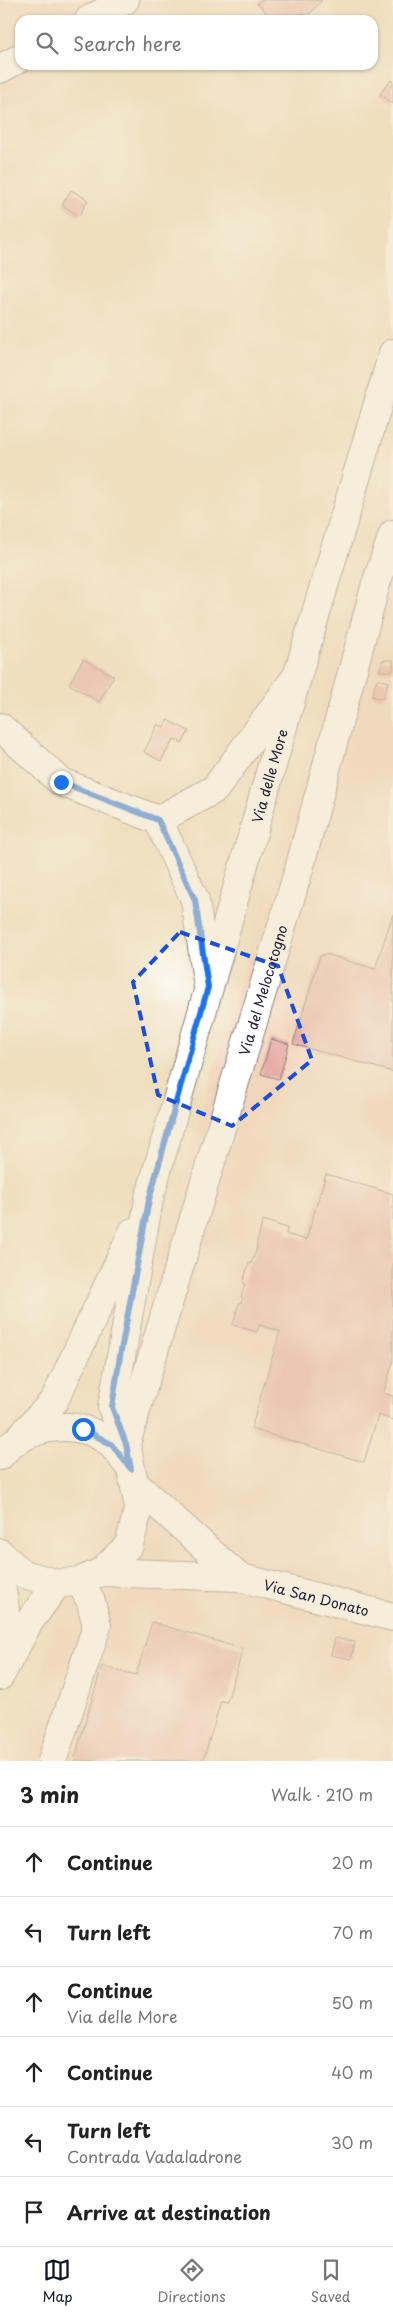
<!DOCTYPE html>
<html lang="en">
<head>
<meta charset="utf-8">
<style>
  :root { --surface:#fff; --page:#f2f2f2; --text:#222; --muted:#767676; --line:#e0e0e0; --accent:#111827 }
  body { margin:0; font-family:"Playpen Sans",sans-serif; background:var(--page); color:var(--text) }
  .stop { position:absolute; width:15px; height:15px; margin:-11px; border:4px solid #1a73e8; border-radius:50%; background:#fff }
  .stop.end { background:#1a73e8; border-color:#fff; box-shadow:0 1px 5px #0008 }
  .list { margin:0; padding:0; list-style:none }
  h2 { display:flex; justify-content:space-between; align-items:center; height:65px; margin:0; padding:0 20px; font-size:21px }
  h2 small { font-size:16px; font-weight:400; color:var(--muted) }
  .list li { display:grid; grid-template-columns:32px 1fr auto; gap:15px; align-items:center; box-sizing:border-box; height:70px; padding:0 20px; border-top:1px solid var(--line) }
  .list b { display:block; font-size:19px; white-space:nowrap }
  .list p { margin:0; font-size:16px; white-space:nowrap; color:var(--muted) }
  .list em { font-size:16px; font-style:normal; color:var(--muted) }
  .icon { flex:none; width:28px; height:28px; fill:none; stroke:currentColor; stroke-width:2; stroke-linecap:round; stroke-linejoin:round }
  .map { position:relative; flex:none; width:393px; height:1761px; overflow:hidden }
  .search { position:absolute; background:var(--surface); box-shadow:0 1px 4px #0004; left:15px; right:15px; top:15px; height:55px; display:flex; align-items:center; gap:12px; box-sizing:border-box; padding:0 18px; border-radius:15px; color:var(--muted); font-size:19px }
  .sheet { height:485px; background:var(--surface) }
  nav { display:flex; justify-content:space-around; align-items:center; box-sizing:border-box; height:70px; border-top:1px solid var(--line); background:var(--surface); font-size:14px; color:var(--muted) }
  nav a { display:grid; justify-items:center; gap:2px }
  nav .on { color:var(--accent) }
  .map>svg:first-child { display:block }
  .built { fill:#f2d5bd }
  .building { fill:#e7aca4 }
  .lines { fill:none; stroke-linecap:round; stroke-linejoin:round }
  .minor-casing { stroke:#88807c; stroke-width:30 }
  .major-casing { stroke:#88807c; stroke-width:30 }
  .minor { stroke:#fff; stroke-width:28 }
  .major { stroke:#fff; stroke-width:28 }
  .route { stroke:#1a73e8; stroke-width:6 }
  .marked { fill:none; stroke:#1d4ed8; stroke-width:4; stroke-dasharray:10 6; stroke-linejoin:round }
  .labels { text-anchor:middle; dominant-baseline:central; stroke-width:4.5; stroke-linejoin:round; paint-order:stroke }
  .street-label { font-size:14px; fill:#22223b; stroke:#fdfcf7 }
</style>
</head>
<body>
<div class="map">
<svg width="393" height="1761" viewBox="0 0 393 1761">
  <rect width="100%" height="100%" fill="#fdfcf7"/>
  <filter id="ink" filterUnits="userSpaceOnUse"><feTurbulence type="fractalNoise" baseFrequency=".02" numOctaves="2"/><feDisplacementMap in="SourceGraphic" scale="10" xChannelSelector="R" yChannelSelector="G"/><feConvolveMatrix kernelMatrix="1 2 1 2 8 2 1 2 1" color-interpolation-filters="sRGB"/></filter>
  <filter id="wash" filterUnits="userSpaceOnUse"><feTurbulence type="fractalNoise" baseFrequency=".0096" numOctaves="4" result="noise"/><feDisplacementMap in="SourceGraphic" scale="20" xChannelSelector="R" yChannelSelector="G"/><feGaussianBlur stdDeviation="1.12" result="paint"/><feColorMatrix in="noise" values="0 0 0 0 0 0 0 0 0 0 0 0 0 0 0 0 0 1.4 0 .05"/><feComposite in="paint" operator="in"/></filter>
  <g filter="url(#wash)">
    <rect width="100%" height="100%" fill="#efdfbe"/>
    <!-- built -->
    <g class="built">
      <polygon points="0,0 185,0 152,20 20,20 20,65 78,65 0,112"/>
      <polygon points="393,458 393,1761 17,1761 187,1161"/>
    </g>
    <g id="blocks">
      <!-- building -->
      <g class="building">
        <polygon points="260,0 322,0 306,18 302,13 298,17 301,20 273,20 257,3"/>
        <polygon points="391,80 393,82 393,104 380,94"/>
        <polygon points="71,190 88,200 79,216 62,205"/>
        <polygon points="83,659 114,676 99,702 69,684"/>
        <polygon points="383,660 393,660 393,671 379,671"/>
        <polygon points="377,679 388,682 383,699 372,696"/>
        <polygon points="167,720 189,731 182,743 174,739 161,761 144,752 158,724 164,727"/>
        <polygon points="393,914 393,1072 293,1044 320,956 326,954 375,969"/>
        <polygon points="271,1039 289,1044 279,1079 261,1074"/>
        <polygon points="326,1174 393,1194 393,1361 384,1393 393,1396 393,1420 378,1415 364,1462 251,1429 280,1331 259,1325 257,1332 233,1325 239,1303 241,1303 243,1298 241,1297 245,1284 243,1282 249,1263 251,1264 257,1248 257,1242 263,1220 287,1228 286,1234 306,1240"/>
        <polygon points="152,1622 243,1649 227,1702 221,1701 203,1761 74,1761 102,1666 136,1675"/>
        <polygon points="335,1638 355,1642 351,1659 331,1655"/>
      </g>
    </g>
  </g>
  <g filter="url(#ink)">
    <use href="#blocks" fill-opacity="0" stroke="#88807c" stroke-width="1"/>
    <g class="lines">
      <!-- minor casing -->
      <g class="minor-casing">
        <g id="minor">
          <polyline points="89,20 125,0"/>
          <polyline points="0,69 20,58"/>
          <polyline points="0,727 61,782 158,820"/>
          <polyline points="208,987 195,900 158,820 215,789 296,677"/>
          <path id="s1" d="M 126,1444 L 299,869 L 376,584 L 393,534"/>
          <polyline points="135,1484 238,1577"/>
          <path id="s2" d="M 101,1572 L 238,1577 L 393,1617"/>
          <polyline points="52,1761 97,1626 91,1602 80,1581"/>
        </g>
      </g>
      <!-- major casing -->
      <g class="major-casing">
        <g id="major">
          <polyline points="20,1437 54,1401 133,1232"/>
          <path d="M 0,1456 C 26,1424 80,1416 112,1445 C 118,1451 123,1459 129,1466"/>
          <path id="s3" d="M 0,1553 L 21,1573 L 57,1584 L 80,1581 L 101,1572 L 129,1545 L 139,1507 L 126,1444 L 112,1407 L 149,1199 L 298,674 L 393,353"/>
          <polyline points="0,1580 5,1609 1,1665"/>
          <polyline points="0,1676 29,1622 57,1584"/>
        </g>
      </g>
      <!-- minor -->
      <use href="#minor" class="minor"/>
      <!-- major -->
      <use href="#major" class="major"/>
    </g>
  </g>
  <g class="lines" filter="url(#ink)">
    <!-- route -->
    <polyline class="route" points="61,782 158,820 195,900 208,987 149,1200 120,1356 112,1407 126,1444 131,1469 111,1444 83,1429"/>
  </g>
  <!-- marked area -->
  <path d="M0 0H393V1761H0ZM 180,932 L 278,966 L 312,1060 L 232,1126 L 158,1095 L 133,982 Z" fill="#efdfbe" fill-opacity=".55" fill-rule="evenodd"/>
  <path class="marked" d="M 180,932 L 278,966 L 312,1060 L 232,1126 L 158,1095 L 133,982 Z"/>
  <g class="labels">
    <!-- street labels -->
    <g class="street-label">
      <text stroke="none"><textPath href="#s3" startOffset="946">Via delle More</textPath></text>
      <text stroke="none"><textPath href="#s1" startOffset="474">Via del Melocotogno</textPath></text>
      <text stroke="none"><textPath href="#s2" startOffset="218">Via San Donato</textPath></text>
    </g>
  </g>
</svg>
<div class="stop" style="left:83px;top:1429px"></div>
<div class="stop end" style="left:61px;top:782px"></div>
<div class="search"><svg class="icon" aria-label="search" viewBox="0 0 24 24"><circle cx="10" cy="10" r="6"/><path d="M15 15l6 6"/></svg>Search here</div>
</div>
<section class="sheet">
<h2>3 min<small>Walk · 210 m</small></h2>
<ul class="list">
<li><svg class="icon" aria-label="ahead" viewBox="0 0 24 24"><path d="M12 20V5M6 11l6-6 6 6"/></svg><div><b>Continue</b></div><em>20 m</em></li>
<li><svg class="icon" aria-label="left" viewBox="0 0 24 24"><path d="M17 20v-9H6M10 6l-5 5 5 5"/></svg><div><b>Turn left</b></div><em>70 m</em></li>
<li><svg class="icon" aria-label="ahead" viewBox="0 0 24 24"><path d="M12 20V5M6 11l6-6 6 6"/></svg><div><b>Continue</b><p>Via delle More</p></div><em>50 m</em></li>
<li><svg class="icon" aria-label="ahead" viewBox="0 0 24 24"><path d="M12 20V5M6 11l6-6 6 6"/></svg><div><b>Continue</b></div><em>40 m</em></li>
<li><svg class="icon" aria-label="left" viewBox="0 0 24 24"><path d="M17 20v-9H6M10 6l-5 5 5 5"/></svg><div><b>Turn left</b><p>Contrada Vadaladrone</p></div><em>30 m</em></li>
<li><svg class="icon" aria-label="arrive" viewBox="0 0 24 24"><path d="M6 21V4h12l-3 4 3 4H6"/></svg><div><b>Arrive at destination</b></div></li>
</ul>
</section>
<nav>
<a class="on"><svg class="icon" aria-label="map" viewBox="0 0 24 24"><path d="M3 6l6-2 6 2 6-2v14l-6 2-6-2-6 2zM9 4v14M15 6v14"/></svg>Map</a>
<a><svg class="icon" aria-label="directions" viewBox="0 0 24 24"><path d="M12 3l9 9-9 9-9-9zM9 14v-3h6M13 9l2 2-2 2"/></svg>Directions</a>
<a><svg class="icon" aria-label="saved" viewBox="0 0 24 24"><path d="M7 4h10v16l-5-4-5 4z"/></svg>Saved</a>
</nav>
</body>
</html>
